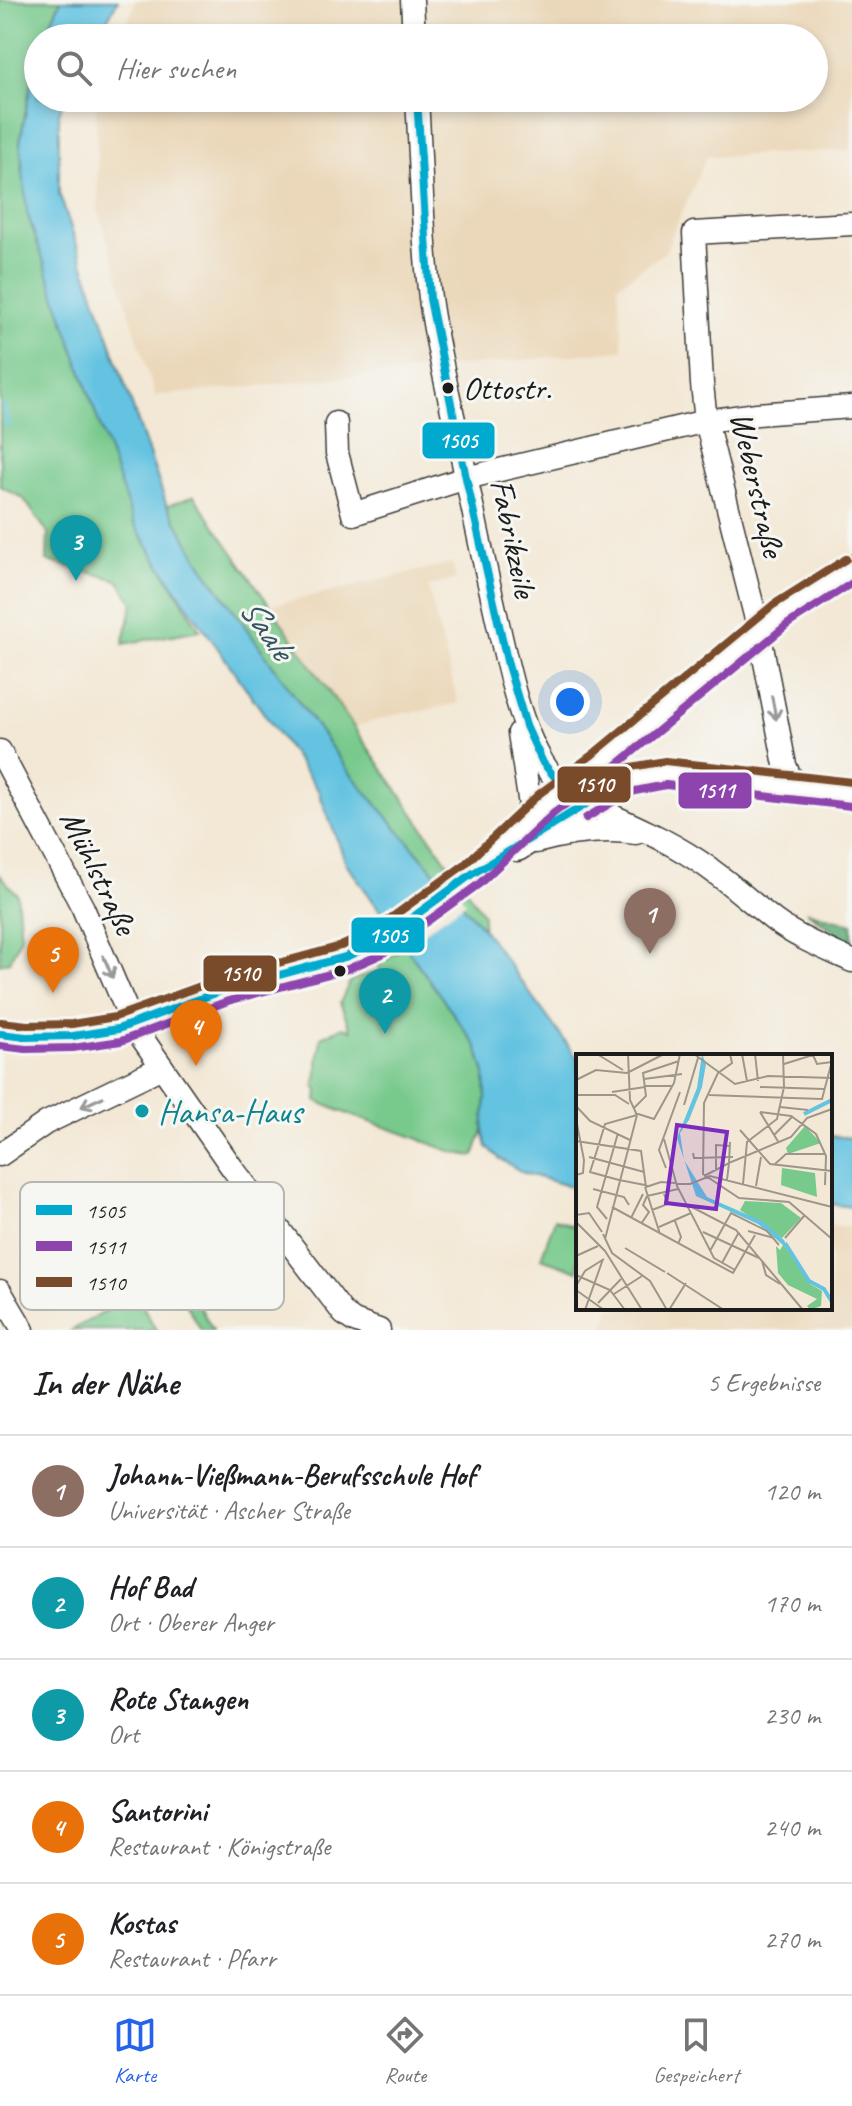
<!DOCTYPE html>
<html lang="de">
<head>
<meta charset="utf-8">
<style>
  :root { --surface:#fff; --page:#f6f6f6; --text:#202124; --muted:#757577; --line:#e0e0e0; --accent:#2563eb }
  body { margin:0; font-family:Caveat,sans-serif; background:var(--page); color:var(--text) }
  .you { position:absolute; left:570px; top:702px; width:28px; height:28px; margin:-20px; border:6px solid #fff; border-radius:50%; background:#1a73e8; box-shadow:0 0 0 12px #1a73e833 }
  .badge { display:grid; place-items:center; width:52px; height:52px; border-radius:50%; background:var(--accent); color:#fff; font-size:26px; font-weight:700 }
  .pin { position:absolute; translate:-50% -66px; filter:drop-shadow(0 2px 4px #0008) }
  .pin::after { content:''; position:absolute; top:42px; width:28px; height:24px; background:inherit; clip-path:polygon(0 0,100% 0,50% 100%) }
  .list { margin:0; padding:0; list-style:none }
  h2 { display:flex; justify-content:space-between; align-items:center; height:104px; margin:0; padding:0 32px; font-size:34px }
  h2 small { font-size:26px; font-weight:400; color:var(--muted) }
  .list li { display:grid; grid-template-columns:52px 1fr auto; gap:24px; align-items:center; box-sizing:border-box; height:112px; padding:0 32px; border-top:2px solid var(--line) }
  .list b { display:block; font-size:30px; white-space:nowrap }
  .list p { margin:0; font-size:26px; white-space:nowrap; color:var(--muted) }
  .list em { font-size:26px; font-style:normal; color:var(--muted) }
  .icon { flex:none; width:44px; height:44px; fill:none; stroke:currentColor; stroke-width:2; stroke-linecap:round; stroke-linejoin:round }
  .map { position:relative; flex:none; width:852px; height:1330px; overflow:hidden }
  .search { position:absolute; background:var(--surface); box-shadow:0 4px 12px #0003; left:24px; right:24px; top:24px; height:88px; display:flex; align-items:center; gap:20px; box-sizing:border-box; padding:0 28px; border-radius:44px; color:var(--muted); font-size:30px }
  .sheet { height:664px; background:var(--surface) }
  nav { display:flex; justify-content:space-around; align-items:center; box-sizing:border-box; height:112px; border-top:2px solid var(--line); background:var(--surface); font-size:22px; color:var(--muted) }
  nav a { display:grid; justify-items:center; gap:4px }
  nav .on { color:var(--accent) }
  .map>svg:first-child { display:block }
  .built { fill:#ebd8ba }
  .green { fill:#77c98c; stroke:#4a7254; stroke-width:2 }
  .forest { fill:#61ad78; stroke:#3e644a; stroke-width:2 }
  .water { fill:#63c3e1; stroke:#40707e; stroke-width:2 }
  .pier { fill:#f3e8d5 }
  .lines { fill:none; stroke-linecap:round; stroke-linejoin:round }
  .stream { stroke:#63c3e1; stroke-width:4 }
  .minor-casing { stroke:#3c3b38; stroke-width:25 }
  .major-casing { stroke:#3c3b38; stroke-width:31 }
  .minor { stroke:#fff; stroke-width:22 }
  .major { stroke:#fff; stroke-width:28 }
  .bus-1-casing { stroke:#f6f6f2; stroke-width:14 }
  .bus-2-casing { stroke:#f6f6f2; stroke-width:14 }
  .bus-3-casing { stroke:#f6f6f2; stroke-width:14 }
  .bus-1 { stroke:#00a9ce; stroke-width:8 }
  .bus-2 { stroke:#8e44ad; stroke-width:8 }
  .bus-3 { stroke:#7a4b2a; stroke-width:8 }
  .oneway { stroke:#999 }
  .bus-dot { fill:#1c1c1c; stroke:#f6f6f2; stroke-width:3 }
  .culture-dot { fill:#0f9aa8; stroke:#f6f6f2; stroke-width:3 }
  .labels { text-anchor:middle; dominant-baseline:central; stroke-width:6; stroke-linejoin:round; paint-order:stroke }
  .bus-label { font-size:32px; fill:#1c1c1c; stroke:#f6f6f2; text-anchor:start }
  .street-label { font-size:34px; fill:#1c1c1c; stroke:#f6f6f2 }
  .culture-label { font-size:34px; fill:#0d838f; stroke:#f6f6f2; text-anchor:start }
  .water-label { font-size:36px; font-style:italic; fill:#355661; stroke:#f6f6f2 }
  .inset-river { fill:none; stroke:#63c3e1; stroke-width:4 }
  .inset-road { fill:none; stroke:#9d968b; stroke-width:2 }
  .view { fill:#7b2cbf; fill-opacity:0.15; stroke:#7b2cbf; stroke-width:4 }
  .inset-edge { fill:none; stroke:#1c1c1c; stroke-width:4 }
  .key { fill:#f6f6f2; stroke:#b5b5b2; stroke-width:2 }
  .key-label { font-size:22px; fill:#1c1c1c }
  .line-badge { stroke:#f6f6f2; stroke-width:3 }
  .badge-label { font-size:22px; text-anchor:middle; font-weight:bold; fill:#fff }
</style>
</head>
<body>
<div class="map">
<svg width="852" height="1330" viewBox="0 0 852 1330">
  <rect width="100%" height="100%" fill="#f6f6f2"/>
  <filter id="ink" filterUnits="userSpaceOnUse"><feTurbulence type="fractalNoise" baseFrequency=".0125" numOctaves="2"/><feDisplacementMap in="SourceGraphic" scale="16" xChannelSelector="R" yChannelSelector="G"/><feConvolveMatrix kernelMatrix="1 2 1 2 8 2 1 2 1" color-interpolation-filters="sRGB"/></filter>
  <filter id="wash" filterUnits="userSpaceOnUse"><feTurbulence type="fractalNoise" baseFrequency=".006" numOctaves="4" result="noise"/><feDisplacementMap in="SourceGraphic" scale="32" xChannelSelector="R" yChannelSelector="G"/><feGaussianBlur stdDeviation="1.8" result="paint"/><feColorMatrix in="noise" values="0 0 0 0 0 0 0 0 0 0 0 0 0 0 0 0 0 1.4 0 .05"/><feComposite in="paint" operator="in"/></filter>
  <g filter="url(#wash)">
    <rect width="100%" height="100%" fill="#f3e8d5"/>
    <!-- built -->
    <g class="built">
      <polygon points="136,0 852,0 852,150 706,157 665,252 618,285 623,350 155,396 98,209 96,108 100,98 814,98 814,38 122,38"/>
      <polygon points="452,563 456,579 428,587 458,703 423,711 400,713 355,727 269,606"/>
      <polygon points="830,1226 852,1226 852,1330 604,1330 609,1308 830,1308"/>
    </g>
    <!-- green -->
    <g class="green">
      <polygon points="0,0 61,0 44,38 38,38 38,58 32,78 20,142 133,522 200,630 123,644 133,603 118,580 47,561 48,533 23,498 0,486"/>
      <polygon points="194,496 483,914 483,929 349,772 202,566 167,506"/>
      <polygon points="0,875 17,894 21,936 10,961 0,964"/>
      <path d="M 405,946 L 477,1047 L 485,1074 L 486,1097 L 483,1130 L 474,1156 C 452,1154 433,1144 413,1137 C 381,1125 348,1116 317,1101 L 318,1089 L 315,1088 L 321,1037 L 343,1027 L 351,1030 L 340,1003 L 350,981 L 380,970 L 378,966 Z"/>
      <polygon points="555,1219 578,1228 578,1271 541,1258"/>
      <polygon points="180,1272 213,1330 201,1330 171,1277"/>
      <polygon points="136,1294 156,1330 72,1330"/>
    </g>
    <!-- forest -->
    <polygon class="forest" points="806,911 852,924 852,945"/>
    <!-- water -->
    <g class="water">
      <polygon points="61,0 118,0 97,38 44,38"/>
      <polygon points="38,58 38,98 65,98 59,113 59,193 167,506 202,566 349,772 483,929 578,1059 578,1189 524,1173 500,1159 487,1147 483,1130 486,1097 485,1074 477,1047 346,863 318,790 171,582 133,522 27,213 20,142 32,78"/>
      <polygon points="830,1136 852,1138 852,1207 830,1204"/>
    </g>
    <!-- pier -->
    <polygon class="pier" points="442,874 466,902 402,948 381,919"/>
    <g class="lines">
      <!-- stream -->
      <polyline class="stream" points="4,405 8,427"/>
    </g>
  </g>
  <g filter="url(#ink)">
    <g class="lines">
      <!-- minor casing -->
      <g class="minor-casing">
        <g id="minor">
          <polyline points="412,0 414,38"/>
          <path d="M 417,98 C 421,164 422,232 430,298 C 435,336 444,374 452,411 C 466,474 478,538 493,601 C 504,649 517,721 543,763 C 553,780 569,793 586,804 C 624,821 662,837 697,860 C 725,878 749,901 775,921 C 798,938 826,949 852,961"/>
          <polyline points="336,423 337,453 353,514 466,478 706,421 757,414 852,407"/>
          <polyline points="0,751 83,908 133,1025 233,1169 344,1314 354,1321 379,1330"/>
          <polyline points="804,788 789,775 785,765 759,631 706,421 702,384 694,233 852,224"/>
          <polyline points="519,827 526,815 530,805 519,733"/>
          <path d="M 536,842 C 569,833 602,828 636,833"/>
          <polyline points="0,1155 46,1123 162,1067"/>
          <polyline points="0,1291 23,1330"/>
        </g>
      </g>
      <!-- major casing -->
      <g class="major-casing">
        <g id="major">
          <polyline points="517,847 613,787 631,779 652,774 684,774 852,794"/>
          <polyline points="0,1034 26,1037 73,1036 118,1029 224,990 345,957 376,944 472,874 546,804 599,764 781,614 852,569"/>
        </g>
      </g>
      <!-- minor -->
      <use href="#minor" class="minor"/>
      <!-- major -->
      <use href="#major" class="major"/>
      <!-- bus-1 casing -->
      <g class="bus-1-casing">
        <polyline id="bus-1" points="0,1034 26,1037 73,1036 118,1029 224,990 345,957 376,944 472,874 586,804 565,789 543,763 526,726 508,665 466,478 430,299 417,98"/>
      </g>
      <!-- bus-2 casing -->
      <g class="bus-2-casing">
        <g id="bus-2">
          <polyline points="586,818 619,798 635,791 666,785 851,806"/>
          <polyline points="0,1046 26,1049 73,1048 121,1041 228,1001 348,969 382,954 479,884 554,813 607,773 788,624 852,583"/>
        </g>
      </g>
      <!-- bus-3 casing -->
      <g class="bus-3-casing">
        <g id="bus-3">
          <polyline points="574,798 607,776 626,768 665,761 852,782"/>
          <polyline points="1,1022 27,1025 72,1024 115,1017 220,979 341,946 370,933 464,865 539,794 592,755 773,605 846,559"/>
        </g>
      </g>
      <!-- bus-1 -->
      <use href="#bus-1" class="bus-1"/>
      <!-- bus-2 -->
      <use href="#bus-2" class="bus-2"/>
      <!-- bus-3 -->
      <use href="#bus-3" class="bus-3"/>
    </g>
    <!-- one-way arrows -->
    <defs><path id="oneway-shaft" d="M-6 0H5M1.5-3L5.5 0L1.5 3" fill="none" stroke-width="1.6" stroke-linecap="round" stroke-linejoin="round" transform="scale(2)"/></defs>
    <g class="oneway">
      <use href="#oneway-shaft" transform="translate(774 708) rotate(79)"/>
      <use href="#oneway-shaft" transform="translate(108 967) rotate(67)"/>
      <use href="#oneway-shaft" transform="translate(92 1102) rotate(155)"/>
    </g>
  </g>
  <!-- markers -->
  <g class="bus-dot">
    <circle cx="448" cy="388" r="7"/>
    <circle cx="340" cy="971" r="7"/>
  </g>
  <circle class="culture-dot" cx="142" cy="1111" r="8"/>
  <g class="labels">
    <!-- bus labels -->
    <g class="bus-label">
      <text x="463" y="388">Ottostr.</text>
    </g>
    <!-- street labels -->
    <g class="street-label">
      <text transform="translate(758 484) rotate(77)">Weberstraße</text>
      <text transform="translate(514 538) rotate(78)">Fabrikzeile</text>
      <text transform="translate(99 872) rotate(64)">Mühlstraße</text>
    </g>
    <!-- culture labels -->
    <g class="culture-label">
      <text x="158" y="1111">Hansa-Haus</text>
    </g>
    <!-- water labels -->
    <g class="water-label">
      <text transform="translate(267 628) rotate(55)">Saale</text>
    </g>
  </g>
  <!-- overview -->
  <g transform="translate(576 1054)">
    <rect width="256" height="256" fill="#f3e8d5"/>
    <path d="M 229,72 L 245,89 L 212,100 L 210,94 ZM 206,114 L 239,119 L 241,143 L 205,131 ZM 169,147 L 205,149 L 225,164 L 206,184 L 164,156 ZM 198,182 L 208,191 L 234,230 L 246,237 L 245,252 L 234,256 L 231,252 L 241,245 L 212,231 L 202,219 L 200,192 L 204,196 L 207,191 Z" fill="#77c98c"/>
    <path d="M 126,0 L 130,10 L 126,33 L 113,66 L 104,79 L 108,106 L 131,143 L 186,167 L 208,186 L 212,195 L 182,170 L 120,142 L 101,84 L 121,34 Z" fill="#63c3e1"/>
    <path class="inset-river" d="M 228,60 L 256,46M 209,189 L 233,227 L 248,235 L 256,248"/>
    <path class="inset-road" d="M 21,0 L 47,16M 52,0 L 54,46 L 61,61M 118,0 L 159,30 L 192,22 L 256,24M 154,0 L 156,9 L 142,19 L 128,49 L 127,120 L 163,144 L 213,148 L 256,185M 166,0 L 171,27M 179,0 L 182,27M 237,1 L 241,10 L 256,8M 208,10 L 240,0M 51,19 L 88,0M 68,25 L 106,20M 0,26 L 20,16 L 51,19M 69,32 L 97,32M 184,33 L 248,35M 36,38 L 69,33M 0,41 L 39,41 L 53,50M 133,41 L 246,45 L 256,7M 108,51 L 122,4M 0,52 L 14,67 L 54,86M 204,53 L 232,56M 58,54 L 70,42 L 67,19 L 103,7M 184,58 L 215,62 L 240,80 L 250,102 L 249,131M 184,58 L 203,89M 59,59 L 78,65 L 98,29 L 104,0M 0,65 L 8,106 L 7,119 L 0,121M 164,76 L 194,110 L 256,117M 198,81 L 217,62M 88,85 L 101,132 L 138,204 L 159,216M 0,87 L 65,97 L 70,133M 154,88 L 153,109 L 215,83 L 231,64 L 256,55M 23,90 L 14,118 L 43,126M 23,90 L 29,70 L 61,61M 117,99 L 118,104 L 157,103M 13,103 L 68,118M 198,111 L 210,100 L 249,100M 90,114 L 83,96 L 104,38M 140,116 L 140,91 L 154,92M 128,122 L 153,109 L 151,126M 43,126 L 74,132M 167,130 L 171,88 L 201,65 L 208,33 L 207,0M 180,132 L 185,103M 69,133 L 84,180M 70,133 L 85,128 L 114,130 L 134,122 L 256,153M 17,135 L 48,143 L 53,151M 71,142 L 102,135M 112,151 L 160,176 L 227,256M 36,153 L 157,219 L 179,181M 76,156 L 92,150 L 88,140M 0,161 L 13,159 L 26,178M 55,164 L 67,140M 31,165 L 21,153 L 42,79M 99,167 L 105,183 L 102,190M 0,168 L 29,197 L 66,256M 65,170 L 73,158 L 67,151 L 71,142M 83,173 L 115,159M 172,177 L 198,184M 127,178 L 183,204M 27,180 L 36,199 L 74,227 L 91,256M 209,184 L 228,162M 29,185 L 61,61M 49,194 L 89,218M 134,197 L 155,159 L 191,177 L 203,191M 0,202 L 22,192M 186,207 L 190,221 L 204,230M 146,209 L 163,178M 91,219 L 148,256M 0,221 L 34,236 L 49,256M 0,232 L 9,217 L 28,205M 0,236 L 28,256M 38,240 L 66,222M 22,249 L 45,225M 9,256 L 27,205M 93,256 L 110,229"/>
    <path class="view" d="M 101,71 L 151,78 L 140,155 L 90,149 Z"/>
    <rect width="256" height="256" class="inset-edge"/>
  </g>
  <!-- legend -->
  <rect x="20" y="1182" width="264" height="128" rx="12" class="key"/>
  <rect x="36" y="1205" width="36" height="10" fill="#00a9ce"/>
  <rect x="36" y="1241" width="36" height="10" fill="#8e44ad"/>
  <rect x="36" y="1277" width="36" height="10" fill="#7a4b2a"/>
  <g class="key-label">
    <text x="86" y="1218">1505</text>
    <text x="86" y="1254">1511</text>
    <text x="86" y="1290">1510</text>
  </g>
  <g class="line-badge">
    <rect x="421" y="421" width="75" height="39" rx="8" fill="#00a9ce"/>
    <rect x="556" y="765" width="76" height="39" rx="8" fill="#7a4b2a"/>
    <rect x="677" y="771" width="76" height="39" rx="8" fill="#8e44ad"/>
    <rect x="350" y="916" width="76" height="38" rx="8" fill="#00a9ce"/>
    <rect x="202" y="954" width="76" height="39" rx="8" fill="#7a4b2a"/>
  </g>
  <g class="badge-label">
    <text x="458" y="448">1505</text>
    <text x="594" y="792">1510</text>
    <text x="715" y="798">1511</text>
    <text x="388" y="943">1505</text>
    <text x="240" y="981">1510</text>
  </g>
</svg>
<div class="you"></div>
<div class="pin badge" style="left:650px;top:954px;background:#8d6e63">1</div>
<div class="pin badge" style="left:385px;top:1034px;background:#0f9aa8">2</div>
<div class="pin badge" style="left:76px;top:581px;background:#0f9aa8">3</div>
<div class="pin badge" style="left:196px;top:1066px;background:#e8710a">4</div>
<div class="pin badge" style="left:53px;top:993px;background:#e8710a">5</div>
<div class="search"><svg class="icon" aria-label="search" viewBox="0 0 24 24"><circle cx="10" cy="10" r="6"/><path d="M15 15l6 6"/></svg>Hier suchen</div>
</div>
<section class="sheet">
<h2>In der Nähe<small>5 Ergebnisse</small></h2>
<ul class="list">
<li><span class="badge" style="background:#8d6e63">1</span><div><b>Johann-Vießmann-Berufsschule Hof</b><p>Universität · Ascher Straße</p></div><em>120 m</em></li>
<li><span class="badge" style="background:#0f9aa8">2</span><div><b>Hof Bad</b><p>Ort · Oberer Anger</p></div><em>170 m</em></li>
<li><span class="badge" style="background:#0f9aa8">3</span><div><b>Rote Stangen</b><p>Ort</p></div><em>230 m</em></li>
<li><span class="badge" style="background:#e8710a">4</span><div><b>Santorini</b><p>Restaurant · Königstraße</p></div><em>240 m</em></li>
<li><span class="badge" style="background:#e8710a">5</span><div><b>Kostas</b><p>Restaurant · Pfarr</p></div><em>270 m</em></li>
</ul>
</section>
<nav>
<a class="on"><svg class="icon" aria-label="map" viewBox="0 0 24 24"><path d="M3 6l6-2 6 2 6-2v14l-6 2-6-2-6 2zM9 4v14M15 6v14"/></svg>Karte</a>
<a><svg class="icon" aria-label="directions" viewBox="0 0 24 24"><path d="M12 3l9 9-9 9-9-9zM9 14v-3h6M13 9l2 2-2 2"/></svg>Route</a>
<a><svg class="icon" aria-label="saved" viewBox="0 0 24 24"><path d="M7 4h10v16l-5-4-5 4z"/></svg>Gespeichert</a>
</nav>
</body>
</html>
